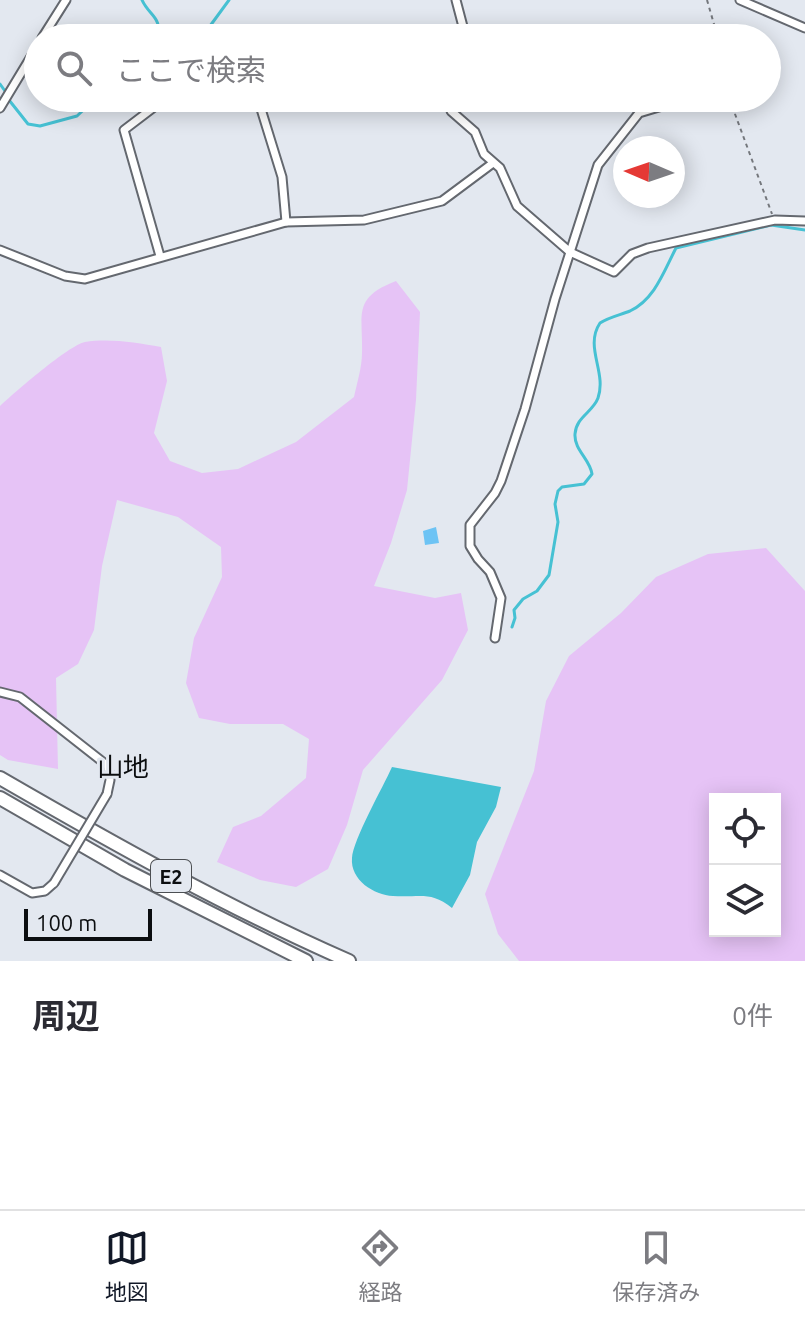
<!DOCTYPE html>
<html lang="ja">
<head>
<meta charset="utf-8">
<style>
  :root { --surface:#fff; --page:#f2f2f3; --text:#2b2b33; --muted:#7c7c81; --line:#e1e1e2; --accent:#111827 }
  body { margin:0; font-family:Ubuntu,"Noto Sans JP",sans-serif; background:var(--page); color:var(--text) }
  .controls { position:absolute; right:24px; bottom:24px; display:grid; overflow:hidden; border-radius:0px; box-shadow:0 4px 20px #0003 }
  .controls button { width:72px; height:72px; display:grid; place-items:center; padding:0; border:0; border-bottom:2px solid var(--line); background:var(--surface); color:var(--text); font:40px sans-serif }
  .compass { position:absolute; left:613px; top:136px; width:72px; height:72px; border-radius:50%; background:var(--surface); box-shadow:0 4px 20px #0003; rotate:272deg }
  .scale { position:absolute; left:24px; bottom:20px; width:128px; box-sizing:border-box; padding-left:8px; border:4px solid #0c0e10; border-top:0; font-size:22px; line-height:28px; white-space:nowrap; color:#0c0e10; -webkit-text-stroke:6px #e3e8f0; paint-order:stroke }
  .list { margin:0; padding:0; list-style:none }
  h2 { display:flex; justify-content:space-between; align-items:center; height:104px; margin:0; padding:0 32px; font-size:34px }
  h2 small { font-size:26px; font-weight:400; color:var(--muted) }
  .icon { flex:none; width:44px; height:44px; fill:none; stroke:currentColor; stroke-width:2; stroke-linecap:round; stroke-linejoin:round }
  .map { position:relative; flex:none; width:805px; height:961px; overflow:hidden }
  .search { position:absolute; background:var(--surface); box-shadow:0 4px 20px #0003; left:24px; right:24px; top:24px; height:88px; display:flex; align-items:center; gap:20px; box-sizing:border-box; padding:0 28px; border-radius:44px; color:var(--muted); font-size:30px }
  .sheet { height:248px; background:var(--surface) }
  nav { display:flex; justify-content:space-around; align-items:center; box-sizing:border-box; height:112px; border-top:2px solid var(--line); background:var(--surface); font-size:22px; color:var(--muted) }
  nav a { display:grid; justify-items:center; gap:4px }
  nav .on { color:var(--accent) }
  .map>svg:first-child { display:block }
  .green { fill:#e6c3f6; fill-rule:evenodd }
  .water { fill:#46c1d3 }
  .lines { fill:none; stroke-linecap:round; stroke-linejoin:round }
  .stream { stroke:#46c1d3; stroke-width:3 }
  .building { fill:#6dc3f4 }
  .street-casing { stroke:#64686f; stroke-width:11 }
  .highway-casing { stroke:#64686f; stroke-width:16 }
  .path { stroke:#74777c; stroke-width:2; stroke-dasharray:4 4; stroke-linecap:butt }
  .street { stroke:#fff; stroke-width:7 }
  .highway { stroke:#fff; stroke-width:12 }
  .street-bridge-casing { stroke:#64686f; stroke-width:11; stroke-linecap:butt }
  .street-bridge { stroke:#fff; stroke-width:7 }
  .labels { text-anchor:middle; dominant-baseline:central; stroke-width:6; stroke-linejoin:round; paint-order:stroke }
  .shield { fill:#e3e8f0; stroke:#4c4f53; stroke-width:2 }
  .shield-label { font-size:20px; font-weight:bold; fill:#0c0e10 }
  .quarter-label { font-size:26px; fill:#0c0e10; stroke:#e3e8f0 }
</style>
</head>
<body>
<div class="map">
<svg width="805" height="961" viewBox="0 0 805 961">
  <rect width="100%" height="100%" fill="#e3e8f0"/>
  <!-- green -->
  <g class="green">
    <path d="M 396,281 L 420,312 L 416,400 L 407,490 L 391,543 L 374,586 L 435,598 L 461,593 L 468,630 L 442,680 L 363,770 L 347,825 L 328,869 L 296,887 L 260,880 L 217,862 L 233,827 L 261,816 L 306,778 L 309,739 L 283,724 L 230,724 L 199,718 L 186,683 L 194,638 L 222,577 L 221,547 L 178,517 L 117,500 L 102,566 L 94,630 L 78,664 L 56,678 L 58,769 L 8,760 L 0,755 L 0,406 C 14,393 69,345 85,342 C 110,338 137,343 161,347 L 167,381 L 154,433 L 170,461 L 202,473 L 238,469 L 296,442 L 354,397 C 357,383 362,367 362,353 C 363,314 352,298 396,281 Z"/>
    <path d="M 766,548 L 805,591 L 805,961 L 519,961 L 498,934 L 485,894 L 534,771 L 546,701 L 569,656 L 621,613 L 656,577 L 708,554 ZM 775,799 L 775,931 L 715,931 L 715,799 Z"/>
  </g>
  <!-- water -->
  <path class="water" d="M 392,767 L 501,787 L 496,807 L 477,842 L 470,875 L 452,908 C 430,890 419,898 393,896 C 374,895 350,880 352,858 C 353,840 383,787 392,767 Z"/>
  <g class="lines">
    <!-- stream -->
    <g class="stream">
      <path d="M 142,0 C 149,16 164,18 156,38"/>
      <polyline points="169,38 210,26 229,0"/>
      <polyline points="0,84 5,91"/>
      <polyline points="9,100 28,124 40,126 77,116 96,98"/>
      <path d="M 512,627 L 515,618 L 514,610 L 523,599 L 537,591 L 549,575 L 558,522 L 555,504 L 558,491 L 562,487 L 584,484 L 592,474 C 590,459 574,450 575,434 C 576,417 593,412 598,398 C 607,372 584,347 600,323 C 609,317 620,315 630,311 C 655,299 664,271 676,248 L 771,225 L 805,230"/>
    </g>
  </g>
  <!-- building -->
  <polygon class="building" points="436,527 439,543 425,545 423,531"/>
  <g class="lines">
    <!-- street casing -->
    <g class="street-casing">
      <g id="street">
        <polyline points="456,0 466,38"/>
        <polyline points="740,0 805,28"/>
        <polyline points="42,38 66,0"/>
        <polyline points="261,98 261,109 282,177 286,222"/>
        <polyline points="449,98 451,111 475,132 484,154 500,168 517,206 570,252 614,272 632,254 648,248 775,220 805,221"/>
        <polyline points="0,108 38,45"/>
        <polyline points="0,250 65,276 85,279 286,222 364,220 442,201 493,163"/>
        <polyline points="160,256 124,130 166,98"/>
        <polyline points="495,638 501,598 490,572 478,559 470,546 470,525 495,493 501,481 525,409 555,299 598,165 639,113 689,98"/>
        <polyline points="0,692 20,697 108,766 110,780 107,794"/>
        <polyline points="0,875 32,893 45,891 54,883"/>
      </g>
    </g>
    <!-- highway casing -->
    <g class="highway-casing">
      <g id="highway">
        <path d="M 0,778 C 114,844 228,908 349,961"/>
        <polyline points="0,798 125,870 306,961"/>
      </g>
    </g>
    <!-- path -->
    <g class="path">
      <polyline points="707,0 718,38"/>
      <polyline points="732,98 735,114 772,214"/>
    </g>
    <!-- street -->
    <use href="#street" class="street"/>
    <!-- highway -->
    <use href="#highway" class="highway"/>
    <!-- street-bridge casing -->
    <g class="street-bridge-casing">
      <polyline id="street-bridge" points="54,883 107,794"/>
    </g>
    <!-- street-bridge -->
    <use href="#street-bridge" class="street-bridge"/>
  </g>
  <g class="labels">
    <!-- shield labels -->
    <rect class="shield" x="151" y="860" width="40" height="32" rx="6"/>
    <g class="shield-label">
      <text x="171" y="876">E2</text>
    </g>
    <!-- quarter labels -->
    <g class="quarter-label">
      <text x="123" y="766">山地</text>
    </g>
  </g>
</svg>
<div class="controls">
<button><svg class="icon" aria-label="locate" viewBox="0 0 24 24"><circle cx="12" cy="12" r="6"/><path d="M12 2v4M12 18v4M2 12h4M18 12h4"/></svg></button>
<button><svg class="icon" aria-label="layers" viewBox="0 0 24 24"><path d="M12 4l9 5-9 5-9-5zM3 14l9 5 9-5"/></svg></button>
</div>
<svg class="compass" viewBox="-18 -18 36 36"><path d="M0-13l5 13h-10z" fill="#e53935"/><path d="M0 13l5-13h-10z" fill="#7c7c81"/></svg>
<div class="scale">100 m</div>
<div class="search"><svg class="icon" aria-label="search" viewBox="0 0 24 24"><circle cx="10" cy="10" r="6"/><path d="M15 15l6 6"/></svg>ここで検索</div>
</div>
<section class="sheet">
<h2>周辺<small>0件</small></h2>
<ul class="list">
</ul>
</section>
<nav>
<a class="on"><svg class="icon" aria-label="map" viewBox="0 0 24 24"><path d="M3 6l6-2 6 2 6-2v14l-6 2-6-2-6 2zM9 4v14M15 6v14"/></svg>地図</a>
<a><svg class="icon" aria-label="directions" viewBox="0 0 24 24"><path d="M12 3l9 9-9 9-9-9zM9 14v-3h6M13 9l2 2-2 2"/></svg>経路</a>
<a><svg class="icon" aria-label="saved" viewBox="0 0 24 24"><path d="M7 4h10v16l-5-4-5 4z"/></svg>保存済み</a>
</nav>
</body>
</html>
